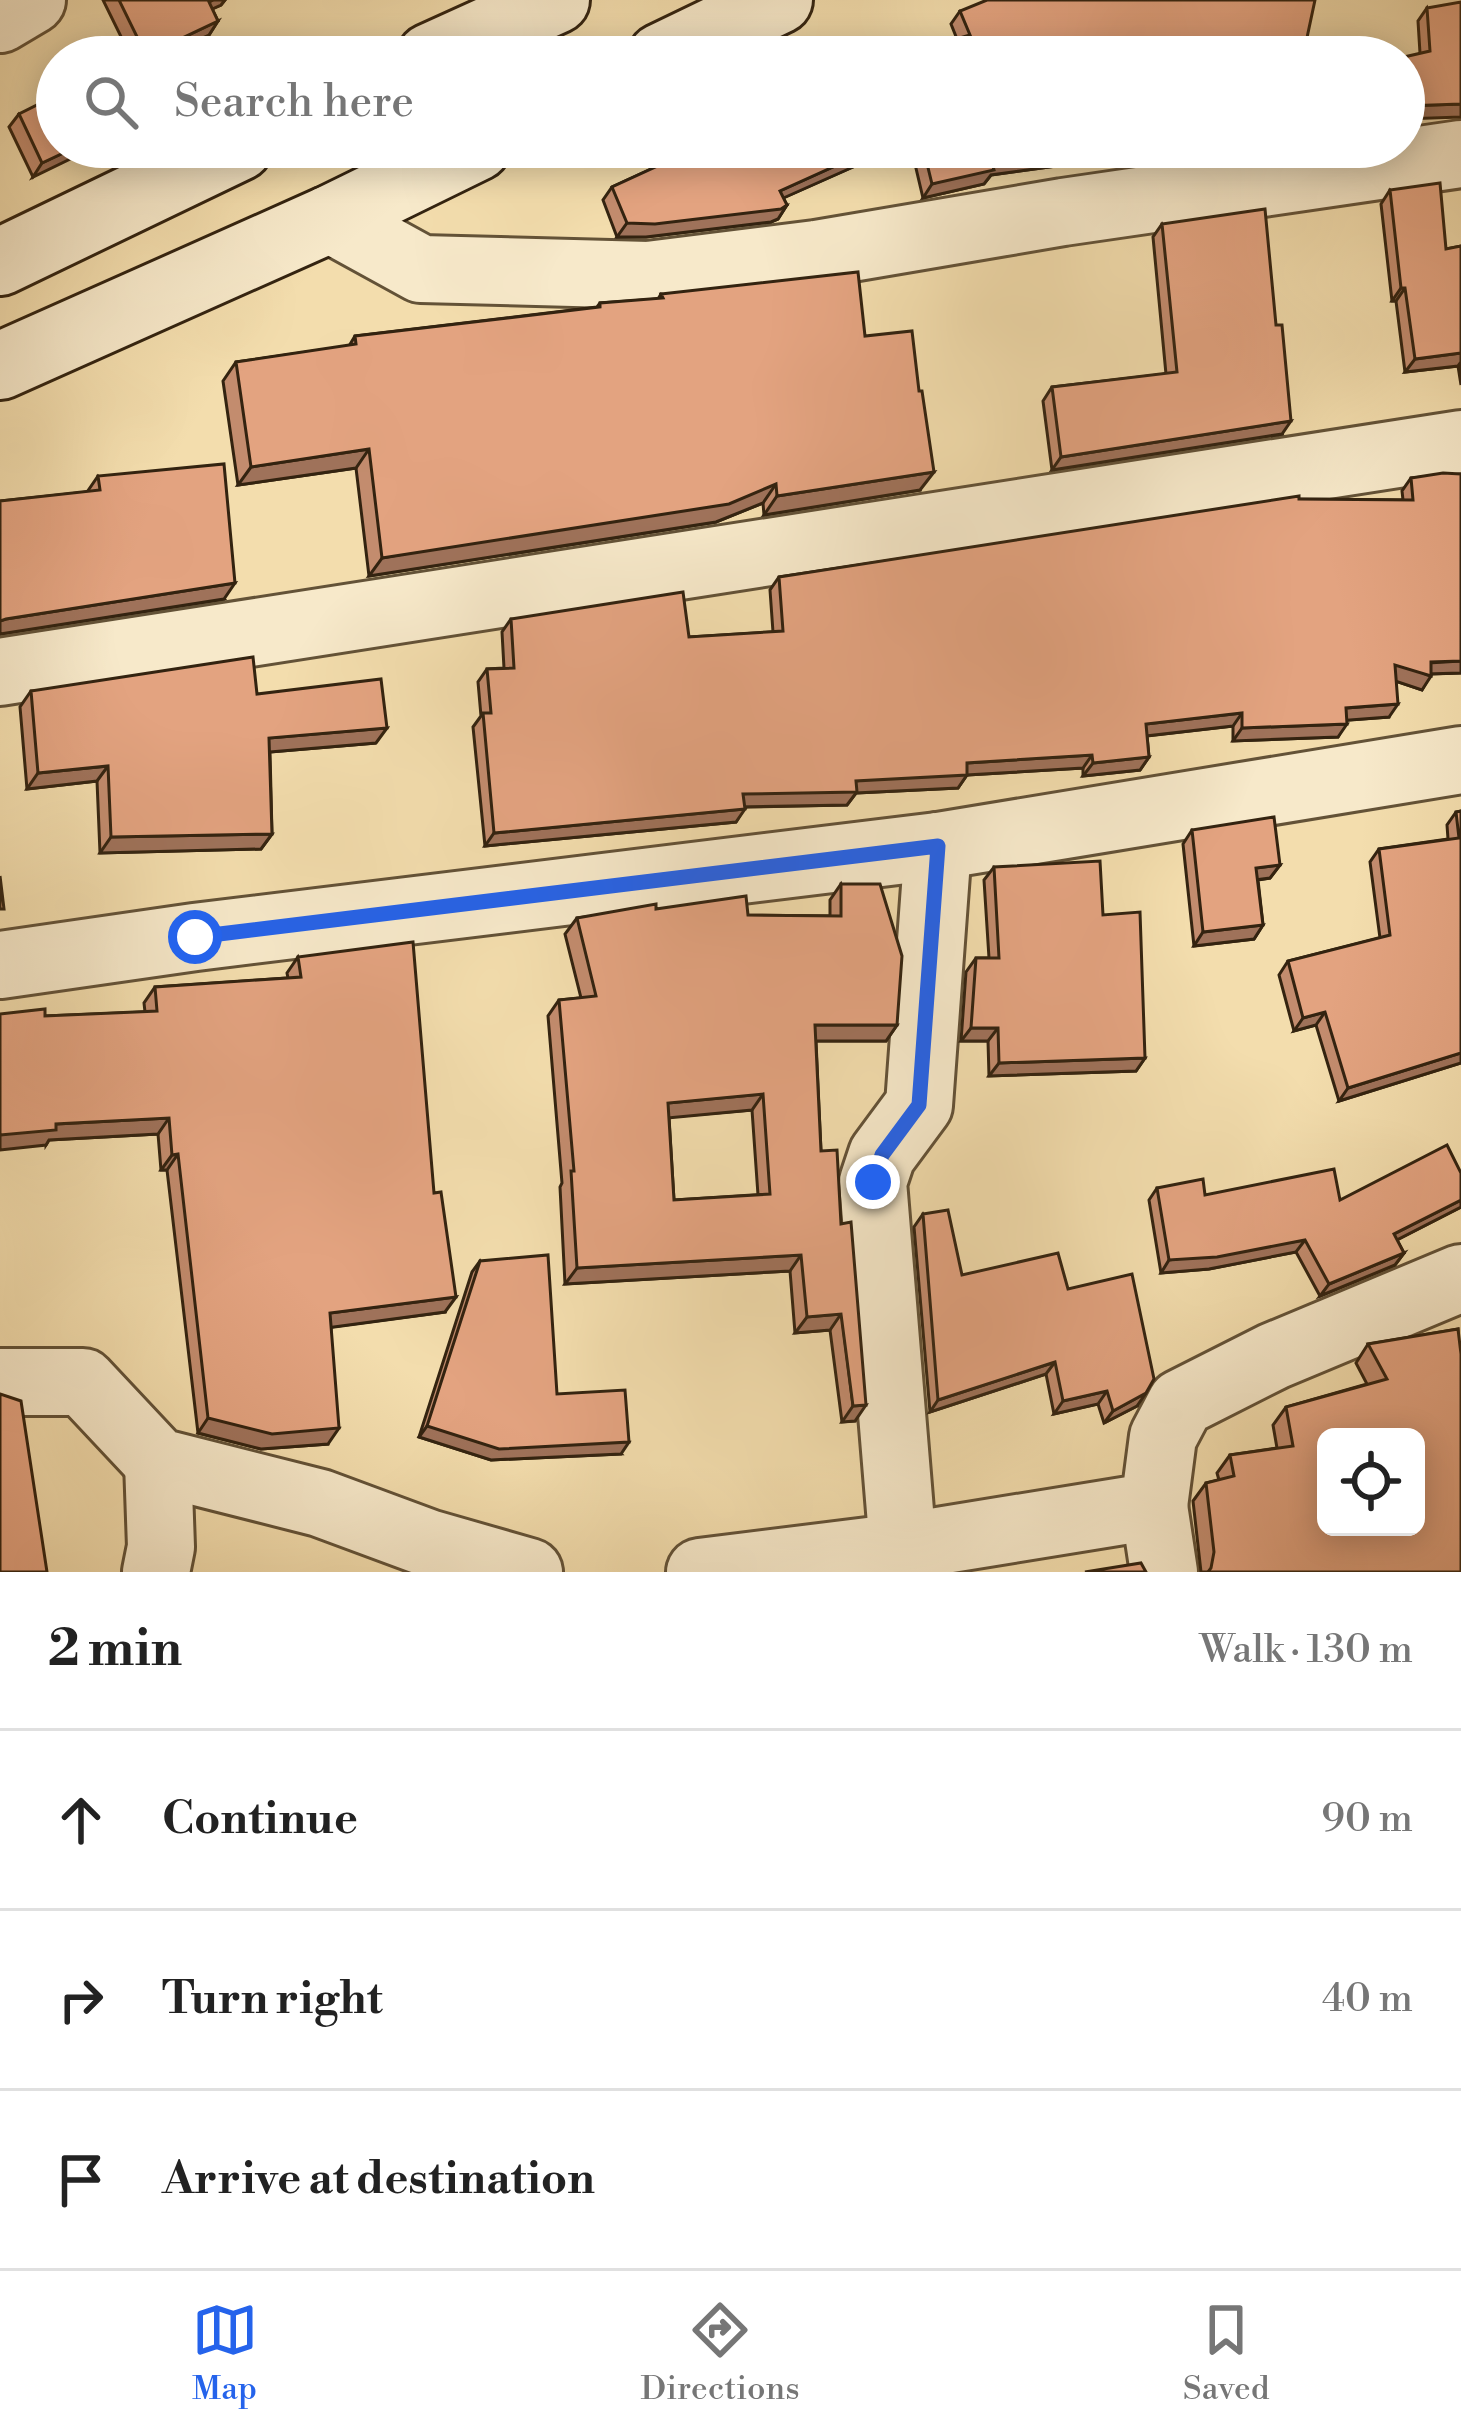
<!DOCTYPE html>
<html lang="en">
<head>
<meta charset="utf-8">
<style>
  :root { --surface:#fff; --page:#f2f2f2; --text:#222; --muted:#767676; --line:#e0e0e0; --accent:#2563eb }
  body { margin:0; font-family:"Libre Bodoni",serif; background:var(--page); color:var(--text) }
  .controls { position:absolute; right:36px; bottom:36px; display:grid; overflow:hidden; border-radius:18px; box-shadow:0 6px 30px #0003 }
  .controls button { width:108px; height:108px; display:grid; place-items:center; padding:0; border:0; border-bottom:3px solid var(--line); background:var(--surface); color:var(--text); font:60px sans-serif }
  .stop { position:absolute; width:36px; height:36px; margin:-27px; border:9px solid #2563eb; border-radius:50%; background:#fff }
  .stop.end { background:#2563eb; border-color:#fff; box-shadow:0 3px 12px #0008 }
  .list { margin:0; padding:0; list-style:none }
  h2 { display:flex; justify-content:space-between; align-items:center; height:156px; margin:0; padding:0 48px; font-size:51px }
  h2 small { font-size:39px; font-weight:400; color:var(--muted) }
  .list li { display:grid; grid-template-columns:78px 1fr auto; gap:36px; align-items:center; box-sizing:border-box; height:180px; padding:0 48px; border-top:3px solid var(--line) }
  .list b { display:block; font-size:45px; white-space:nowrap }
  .list em { font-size:39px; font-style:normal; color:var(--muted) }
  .icon { flex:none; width:66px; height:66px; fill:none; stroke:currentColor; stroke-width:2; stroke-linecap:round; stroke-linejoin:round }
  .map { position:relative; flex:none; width:1461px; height:1572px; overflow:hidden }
  .search { position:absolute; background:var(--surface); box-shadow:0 6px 30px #0003; left:36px; right:36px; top:36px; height:132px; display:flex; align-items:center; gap:30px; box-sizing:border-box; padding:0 42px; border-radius:66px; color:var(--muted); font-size:45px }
  .sheet { height:696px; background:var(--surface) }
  nav { display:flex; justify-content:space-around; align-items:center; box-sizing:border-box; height:168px; border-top:3px solid var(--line); background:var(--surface); font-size:33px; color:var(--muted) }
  nav a { display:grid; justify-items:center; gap:6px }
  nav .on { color:var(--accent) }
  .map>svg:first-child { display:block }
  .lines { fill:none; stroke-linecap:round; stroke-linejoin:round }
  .street-casing { stroke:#635237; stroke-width:72 }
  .secondary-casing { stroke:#332310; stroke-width:72 }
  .street { stroke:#f7e9ca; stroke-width:66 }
  .secondary { stroke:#f7e9ca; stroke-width:66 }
  .wall { fill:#c38c6e; stroke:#332310; stroke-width:3; fill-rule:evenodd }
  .shaded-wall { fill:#9f725a; stroke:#332310; stroke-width:3 }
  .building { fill:#e3a380; stroke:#332310; stroke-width:3; fill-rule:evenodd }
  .route { stroke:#2563eb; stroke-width:15 }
</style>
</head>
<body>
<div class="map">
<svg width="1461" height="1572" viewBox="0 0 1461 1572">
  <rect width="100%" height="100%" fill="#f3ddad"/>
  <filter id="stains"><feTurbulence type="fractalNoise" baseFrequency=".00167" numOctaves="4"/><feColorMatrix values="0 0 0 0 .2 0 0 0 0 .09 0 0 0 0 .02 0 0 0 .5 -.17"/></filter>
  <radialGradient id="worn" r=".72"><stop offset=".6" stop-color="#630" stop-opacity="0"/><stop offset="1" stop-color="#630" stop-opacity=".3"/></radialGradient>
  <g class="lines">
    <!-- street casing -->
    <g class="street-casing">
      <g id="street">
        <polyline points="0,19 32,0"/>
        <polyline points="330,219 421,269 648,275 816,254 1063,212 1461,154"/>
        <polyline points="0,672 1461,444"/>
        <polyline points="0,965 195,937 938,846 1461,760"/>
        <polyline points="0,1382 83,1382 158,1462 320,1503 428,1543 529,1572"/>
        <polyline points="1154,1506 1164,1572"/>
        <polyline points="156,1572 161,1547 158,1462"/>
        <polyline points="700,1572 901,1547 1154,1506 1163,1437 1181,1403 1274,1356 1461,1278"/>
        <polyline points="905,1572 873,1182 882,1155 919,1105 938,846"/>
      </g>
    </g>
    <!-- secondary casing -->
    <g class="secondary-casing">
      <g id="secondary">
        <polyline points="430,57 556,0"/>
        <polyline points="661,57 779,0"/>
        <polyline points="0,262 239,147"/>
        <polyline points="0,366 330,219 477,147"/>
      </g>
    </g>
    <!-- street -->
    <use href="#street" class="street"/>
    <!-- secondary -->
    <use href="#secondary" class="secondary"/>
  </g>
  <!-- wall -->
  <g class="wall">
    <polygon points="103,0 225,0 221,5 212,9 218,21 209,35 180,48 184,57 131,57"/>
    <polygon points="1427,8 1461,117 1420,53 1418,21"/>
    <polygon points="960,11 1298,57 957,39 951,24"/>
    <polygon points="19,114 57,147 33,177 9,127"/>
    <polygon points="699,147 898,147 783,198 787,205 778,219 771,222 646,237 617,237 603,200 612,187"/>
    <polygon points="911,147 1143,147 1137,155 991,175 984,184 923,198"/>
    <polygon points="1390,190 1446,249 1461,246 1461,385 1458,366 1405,372 1396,301 1392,301 1381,204"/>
    <polygon points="1162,224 1282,434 1052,470 1043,401 1052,387 1166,374 1153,237"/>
    <polygon points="661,294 865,336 920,490 764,515 763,503 716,522 369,576 356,468 238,485 223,381 236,362 349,346 355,336 597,307 600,303 658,299"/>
    <polygon points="1461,474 1461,673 1431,674 1422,690 1396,681 1389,717 1347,720 1338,737 1233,741 1233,726 1147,736 1149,757 1140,770 1083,776 1083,768 967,775 958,788 856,793 847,805 745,807 736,822 485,846 473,727 481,716 478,682 487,669 504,668 502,632 511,619 689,637 773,632 770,590 779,577 1299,499 1403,500 1402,491 1411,478"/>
    <polygon points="98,476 224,599 0,634 0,501 87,492"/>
    <polygon points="31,691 257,694 376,743 270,752 272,834 261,849 100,853 97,781 27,789 20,707"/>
    <polygon points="1461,811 1461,1063 1339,1101 1316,1025 1294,1031 1279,975 1288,961 1380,938 1370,862 1379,849 1448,839 1447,825 1456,812"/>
    <polygon points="1192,830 1280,865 1270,878 1258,880 1263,925 1254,939 1194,946 1183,844"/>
    <polygon points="994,867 1103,915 1145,1058 1136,1071 989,1076 988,1041 961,1041 966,972 976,958 989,958 984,880"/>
    <path d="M 841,884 L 897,1025 L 886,1041 L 816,1041 L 821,1151 L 855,1421 L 842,1422 L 830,1330 L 795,1333 L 790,1271 L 565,1284 L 560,1187 L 562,1183 L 548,1016 L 559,1000 L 581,998 L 565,934 L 577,918 L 656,909 L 748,915 L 830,916 L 830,900 ZM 752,1110 L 758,1195 L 674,1200 L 669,1117 Z"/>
    <polygon points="298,957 445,1312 331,1327 328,1444 261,1449 198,1433 167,1170 161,1170 158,1134 49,1140 46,1145 45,1016 145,1012 144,1003 155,987 288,978 287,973"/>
    <polygon points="1157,1188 1205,1195 1461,1207 1397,1240 1404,1253 1395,1265 1320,1296 1296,1252 1209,1269 1161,1273 1149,1200"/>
    <polygon points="923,1214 962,1275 1068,1289 1137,1406 1104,1423 1098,1404 1054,1414 1046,1374 930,1412 914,1227"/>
    <polygon points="480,1261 557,1394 621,1454 491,1460 419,1437 472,1272"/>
    <polygon points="1458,1329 1461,1572 1201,1572 1193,1501 1206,1483 1219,1480 1217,1473 1230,1455 1277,1448 1273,1425 1286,1407 1367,1384 1356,1363 1368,1344"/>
  </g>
  <!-- shaded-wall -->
  <g class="shaded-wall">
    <polygon points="213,0 225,0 221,5 199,15 209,2"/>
    <polygon points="218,21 209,35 167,54 176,41"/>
    <polygon points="1238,44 1305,47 1298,57 1229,57"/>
    <polygon points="1461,104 1461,117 1404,119 1404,106"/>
    <polygon points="76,147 95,147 33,177 42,163"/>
    <polygon points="877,147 898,147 770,204 780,191"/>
    <polygon points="1109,147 1143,147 1137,155 991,175 984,184 923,198 932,184 992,163"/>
    <polygon points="787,205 778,219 771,222 646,237 617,237 627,223"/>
    <polygon points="1401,288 1405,288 1396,301 1392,301"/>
    <polygon points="1461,353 1461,362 1458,366 1405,372 1415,359"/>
    <polygon points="1291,421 1282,434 1052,470 1061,457"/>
    <polygon points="369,449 356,468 238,485 251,467"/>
    <polygon points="934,472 920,490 764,515 777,496"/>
    <polygon points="776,484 763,503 716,522 369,576 382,558"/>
    <polygon points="235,583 224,599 0,634 0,621 6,619"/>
    <polygon points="1461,661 1461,673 1425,674 1431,676 1422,690 1386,678 1395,665"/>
    <polygon points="1398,704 1389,717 1337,721 1346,708"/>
    <polygon points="1242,713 1233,726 1137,737 1146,724"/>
    <polygon points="1347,724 1338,737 1233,741 1242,728"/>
    <polygon points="387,728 376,743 258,753 269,738"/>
    <polygon points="1092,755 1083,768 967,775 958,788 856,793 847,805 734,807 743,794 856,781 967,763"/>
    <polygon points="1149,757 1140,770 1083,776 1093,763"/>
    <polygon points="108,766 97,781 27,789 38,773"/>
    <polygon points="745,809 736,822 485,846 494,833"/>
    <polygon points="272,834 261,849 100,853 111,837"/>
    <polygon points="1280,865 1270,878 1247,881 1256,868"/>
    <polygon points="1263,925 1254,939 1194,946 1203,932"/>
    <polygon points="1325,1012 1316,1025 1294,1031 1303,1018"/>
    <polygon points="815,1025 897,1025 886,1041 804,1041"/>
    <polygon points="971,1028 998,1028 988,1041 961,1041"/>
    <polygon points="1461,1053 1461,1063 1339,1101 1348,1088"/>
    <polygon points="1145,1058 1136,1071 989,1076 999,1063"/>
    <polygon points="763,1094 752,1110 657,1119 668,1103"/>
    <polygon points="169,1118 158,1134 49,1140 46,1145 0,1150 0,1135 56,1124"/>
    <polygon points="178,1154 167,1170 161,1170 172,1155"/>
    <polygon points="1461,1200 1461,1207 1385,1246 1394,1234"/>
    <polygon points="1305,1240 1296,1252 1209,1269 1161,1273 1169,1260"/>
    <polygon points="1404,1253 1395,1265 1320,1296 1329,1284"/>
    <polygon points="801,1255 790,1271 565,1284 577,1268"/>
    <polygon points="456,1297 445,1312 319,1329 330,1313"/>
    <polygon points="841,1314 830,1330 795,1333 807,1317"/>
    <polygon points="1055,1362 1046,1374 930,1412 938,1400"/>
    <polygon points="1107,1391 1098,1404 1054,1414 1063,1401"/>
    <polygon points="1146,1393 1137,1406 1104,1423 1113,1411"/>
    <polygon points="866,1405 855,1421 842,1422 853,1406"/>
    <polygon points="208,1418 339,1428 328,1444 261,1449 198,1433"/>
    <polygon points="427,1426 629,1442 621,1454 491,1460 419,1437"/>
  </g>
  <!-- building -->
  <g class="building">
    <polygon points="119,0 213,0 209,2 218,21 176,41 184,57 136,57 145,53"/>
    <polygon points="987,0 1315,0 1305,47 1238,44 1241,57 895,57 970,35 960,11"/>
    <polygon points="1461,2 1461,104 1404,106 1404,57 1430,51 1427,8"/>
    <polygon points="876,50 880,57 861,57"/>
    <polygon points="57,95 57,147 76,147 42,163 19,114"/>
    <polygon points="699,147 877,147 780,191 787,205 781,209 655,224 627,223 612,187"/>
    <polygon points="923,147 1109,147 992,163 994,170 932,184"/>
    <polygon points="1440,183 1446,249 1461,246 1461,353 1415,359 1405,288 1401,288 1390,190"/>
    <polygon points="1265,209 1276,325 1282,325 1291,421 1061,457 1052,387 1177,372 1162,224"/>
    <polygon points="858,272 865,336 912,331 919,391 922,391 934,472 777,496 776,484 729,504 382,558 369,449 251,467 236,362 356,344 355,336 600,307 600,303 663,298 661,294"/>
    <polygon points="224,464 235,583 6,619 0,621 0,501 100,490 98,476"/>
    <polygon points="1443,473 1461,474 1461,661 1431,662 1431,676 1395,665 1398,704 1346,708 1347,724 1242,728 1242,713 1146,724 1149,757 1093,763 1092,755 967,763 967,775 856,781 857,792 743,794 745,809 494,833 483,713 491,713 487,669 514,668 511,619 683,592 689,637 783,631 779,577 1299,496 1299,499 1413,500 1411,478"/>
    <polygon points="253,657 257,694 381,679 387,728 269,738 272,834 111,837 108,766 38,773 31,691"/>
    <polygon points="1461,811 1461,1053 1348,1088 1325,1012 1303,1018 1288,961 1390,935 1379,849 1459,838 1456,812"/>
    <polygon points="1274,817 1280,865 1256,868 1263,925 1203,932 1192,830"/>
    <polygon points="1100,861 1103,915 1140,912 1145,1058 999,1063 998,1028 971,1028 976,958 999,958 994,867"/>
    <polygon points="0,876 4,909 0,909"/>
    <path d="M 841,884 L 880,884 L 902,956 L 897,1025 L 815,1025 L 821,1151 L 837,1150 L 841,1224 L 851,1222 L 866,1405 L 853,1406 L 841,1314 L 807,1317 L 801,1255 L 577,1268 L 571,1171 L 574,1171 L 559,1000 L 596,996 L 577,918 L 656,904 L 656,909 L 746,896 L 748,915 L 841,916 ZM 763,1094 L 770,1194 L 674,1200 L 668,1103 Z"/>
    <polygon points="413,942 434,1193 441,1192 456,1297 330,1313 339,1428 272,1434 208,1418 178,1154 172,1155 169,1118 56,1124 56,1130 0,1135 0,1014 45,1009 45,1016 157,1011 155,987 301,977 298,957"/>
    <polygon points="1447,1145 1461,1173 1461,1200 1394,1234 1404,1253 1329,1284 1305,1240 1217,1257 1169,1260 1157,1188 1203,1179 1205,1195 1334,1169 1340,1200"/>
    <polygon points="948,1210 962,1275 1058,1253 1068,1289 1132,1274 1154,1379 1146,1393 1113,1411 1107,1391 1063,1401 1055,1362 938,1400 923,1214"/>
    <polygon points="548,1255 557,1394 625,1390 629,1442 499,1449 427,1426 480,1261"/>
    <path d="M 1458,1329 L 1461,1354 L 1461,1572 L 1208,1572 L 1211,1568 L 1214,1552 L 1206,1483 L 1234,1476 L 1230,1455 L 1293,1446 L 1286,1407 L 1387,1379 L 1368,1344 ZM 1326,1437 L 1416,1437 L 1416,1527 L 1326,1527 Z"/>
    <polygon points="0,1394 21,1401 47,1572 0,1572"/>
    <polygon points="1141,1563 1146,1572 1085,1572"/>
  </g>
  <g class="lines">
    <!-- route -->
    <polyline class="route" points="195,937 938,846 919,1105 882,1155 873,1182"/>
  </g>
  <rect width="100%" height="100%" filter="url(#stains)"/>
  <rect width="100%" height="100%" fill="url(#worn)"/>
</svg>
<div class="controls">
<button><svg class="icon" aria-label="locate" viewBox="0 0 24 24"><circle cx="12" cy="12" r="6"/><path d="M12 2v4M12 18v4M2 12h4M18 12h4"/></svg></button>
</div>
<div class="stop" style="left:195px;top:937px"></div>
<div class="stop end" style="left:873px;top:1182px"></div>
<div class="search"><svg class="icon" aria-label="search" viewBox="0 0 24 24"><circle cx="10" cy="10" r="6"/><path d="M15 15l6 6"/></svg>Search here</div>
</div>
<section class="sheet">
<h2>2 min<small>Walk · 130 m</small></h2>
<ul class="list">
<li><svg class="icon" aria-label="ahead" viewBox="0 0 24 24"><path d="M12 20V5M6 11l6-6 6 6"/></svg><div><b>Continue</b></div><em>90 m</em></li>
<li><svg class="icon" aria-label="right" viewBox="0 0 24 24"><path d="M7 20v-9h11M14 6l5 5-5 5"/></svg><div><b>Turn right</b></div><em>40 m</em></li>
<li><svg class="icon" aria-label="arrive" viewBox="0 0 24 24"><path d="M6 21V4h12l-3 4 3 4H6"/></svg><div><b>Arrive at destination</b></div></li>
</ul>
</section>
<nav>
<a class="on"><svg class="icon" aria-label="map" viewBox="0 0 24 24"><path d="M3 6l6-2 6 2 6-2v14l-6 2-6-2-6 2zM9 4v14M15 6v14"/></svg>Map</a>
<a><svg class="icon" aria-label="directions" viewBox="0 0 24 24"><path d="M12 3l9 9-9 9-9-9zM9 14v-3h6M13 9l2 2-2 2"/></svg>Directions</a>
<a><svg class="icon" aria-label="saved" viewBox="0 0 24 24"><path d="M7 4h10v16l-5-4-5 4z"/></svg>Saved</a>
</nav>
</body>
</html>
